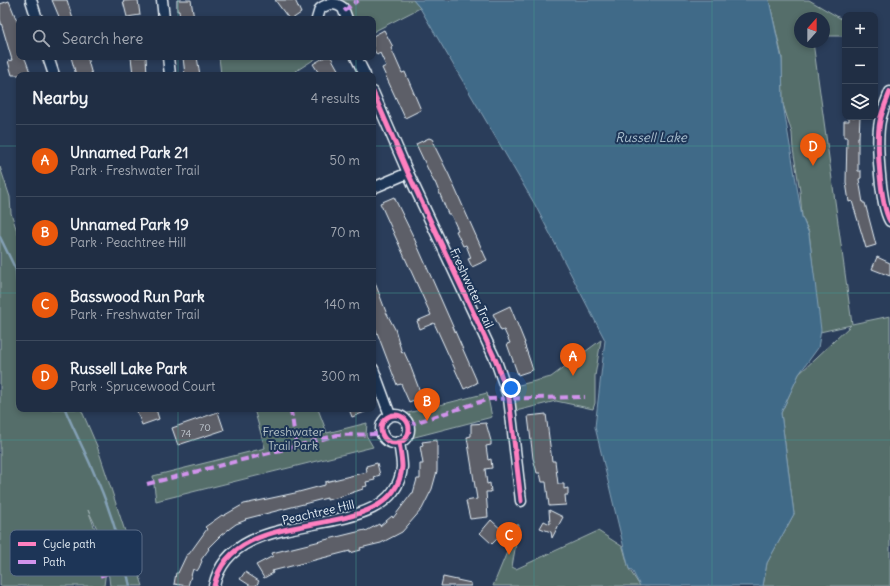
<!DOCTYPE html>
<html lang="en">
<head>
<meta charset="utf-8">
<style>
  :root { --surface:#202e44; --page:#2d3a4f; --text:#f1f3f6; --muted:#a2a8b2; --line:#3d4a5d; --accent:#ea580c }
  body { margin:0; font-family:Delius,sans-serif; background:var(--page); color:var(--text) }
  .controls { position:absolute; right:12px; top:12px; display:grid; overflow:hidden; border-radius:8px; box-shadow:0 2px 6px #0003 }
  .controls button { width:36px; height:36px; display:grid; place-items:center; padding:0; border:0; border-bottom:1px solid var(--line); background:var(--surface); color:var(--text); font:20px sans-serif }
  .compass { position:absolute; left:794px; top:12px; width:36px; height:36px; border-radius:50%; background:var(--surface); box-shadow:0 2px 6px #0003; rotate:21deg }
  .you { position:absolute; left:511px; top:388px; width:14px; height:14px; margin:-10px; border:3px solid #fff; border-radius:50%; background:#1a73e8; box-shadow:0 0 0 6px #1a73e833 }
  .badge { display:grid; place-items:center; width:26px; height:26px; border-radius:50%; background:var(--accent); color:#fff; font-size:13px; font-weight:700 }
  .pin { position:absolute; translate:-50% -33px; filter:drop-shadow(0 1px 2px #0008) }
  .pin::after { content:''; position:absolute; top:21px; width:14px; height:12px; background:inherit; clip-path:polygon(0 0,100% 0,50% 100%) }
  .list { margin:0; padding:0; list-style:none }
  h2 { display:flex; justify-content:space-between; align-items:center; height:52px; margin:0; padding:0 16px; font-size:17px }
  h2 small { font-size:13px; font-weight:400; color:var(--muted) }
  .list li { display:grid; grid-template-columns:26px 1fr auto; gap:12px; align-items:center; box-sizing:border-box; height:72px; padding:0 16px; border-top:1px solid var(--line) }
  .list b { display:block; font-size:15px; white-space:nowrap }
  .list p { margin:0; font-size:13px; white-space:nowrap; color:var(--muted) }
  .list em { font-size:13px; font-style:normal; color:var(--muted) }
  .icon { flex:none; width:22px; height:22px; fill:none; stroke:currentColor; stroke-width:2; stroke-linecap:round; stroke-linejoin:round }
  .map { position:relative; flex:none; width:890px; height:586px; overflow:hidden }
  .search { position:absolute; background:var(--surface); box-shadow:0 2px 6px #0003; left:16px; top:16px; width:360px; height:44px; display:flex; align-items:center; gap:10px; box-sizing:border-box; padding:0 14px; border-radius:8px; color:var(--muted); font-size:15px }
  .panel { position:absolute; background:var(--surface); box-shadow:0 2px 6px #0003; left:16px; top:72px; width:360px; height:340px; border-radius:8px }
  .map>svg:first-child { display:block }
  .green { fill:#556e6a; stroke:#9eb0b1 }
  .water { fill:#406a88; stroke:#83a0b5 }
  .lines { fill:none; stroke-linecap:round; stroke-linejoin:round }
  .stream { stroke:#83a0b5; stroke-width:2.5 }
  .building { fill:#5d5f67; stroke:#e8f1f8 }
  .street-casing { stroke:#e8f1f8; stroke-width:13 }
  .street { stroke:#1d3557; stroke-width:10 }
  .quiet { stroke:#d193ec; stroke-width:4; stroke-dasharray:8 4; stroke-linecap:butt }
  .cycleway-casing { stroke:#1d3557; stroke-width:8 }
  .cycleway { stroke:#ff80c0; stroke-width:5 }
  .grid { fill:none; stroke:#459590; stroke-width:1; stroke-opacity:0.55 }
  .labels { text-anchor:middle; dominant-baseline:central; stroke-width:4; stroke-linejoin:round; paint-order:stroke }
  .number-label { font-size:10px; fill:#c5ccd4 }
  .street-label { font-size:12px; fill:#e8f1f8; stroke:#1d3557 }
  .park-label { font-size:12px; fill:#b5c3c6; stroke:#1d3557 }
  .water-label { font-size:13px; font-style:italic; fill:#adc2d1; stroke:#1d3557 }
  .key { fill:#1d3557; stroke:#5a6d87; stroke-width:1 }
  .key-label { font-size:11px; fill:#e8f1f8 }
</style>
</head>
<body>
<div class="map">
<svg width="890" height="586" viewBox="0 0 890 586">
  <rect width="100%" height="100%" fill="#2a3d5a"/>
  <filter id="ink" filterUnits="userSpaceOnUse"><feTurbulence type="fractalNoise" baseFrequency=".025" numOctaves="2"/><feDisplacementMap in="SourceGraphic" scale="8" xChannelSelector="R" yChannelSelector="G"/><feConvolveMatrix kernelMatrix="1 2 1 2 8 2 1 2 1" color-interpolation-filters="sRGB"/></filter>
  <g filter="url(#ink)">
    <!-- green -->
    <g class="green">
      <polygon points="327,0 413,0 420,8 373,32 373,19 349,19"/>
      <polygon points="769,0 809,0 845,21 845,36 824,36 824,18 800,18 800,42 813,42 852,324 890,316 890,586 763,586 767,563 794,514 781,413 799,374 851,325 820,332 809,232 802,217 800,191 793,149 792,133 783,104 782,57"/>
      <polygon points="219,57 318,57 296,71 297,75 221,75"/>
      <polygon points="0,167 10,197 11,213 19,237 19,409 81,409 97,446 143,586 110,586 105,545 88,510 107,562 104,586 0,586"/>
      <polygon points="601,340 595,376 595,403 593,409 556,401 512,412 507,388 551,377"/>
      <polygon points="487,393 492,417 411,438 411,424 404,414"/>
      <polygon points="254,409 318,409 327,433 367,423 366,435 373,447 156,501 153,476 265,448"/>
      <polygon points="512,524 519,525 512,567 516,569 598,531 623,547 629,569 640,586 493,586 507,552"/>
    </g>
    <!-- water -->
    <polygon class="water" points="413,0 769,0 782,60 783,104 802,217 809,234 821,330 818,348 799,374 781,413 794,514 767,563 763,586 640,586 632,570 629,569 595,427 605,340 534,203 420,8"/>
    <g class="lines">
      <!-- stream -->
      <g class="stream">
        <polyline points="0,237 16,270 19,304"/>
        <path d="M 65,409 C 74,431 85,451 94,473 C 110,507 122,550 130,586"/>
      </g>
    </g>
    <!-- building -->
    <g class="building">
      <polygon points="52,0 67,0 73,19 60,19"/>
      <polygon points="138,0 140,15 127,17 123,1"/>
      <polygon points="177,0 191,0 194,19 180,19 179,11 177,11"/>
      <polygon points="275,0 295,0 301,13 292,19 289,19"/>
      <polygon points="9,1 19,26 19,57 24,57 26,61 31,75 12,75 8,61 12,60 0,19 0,4"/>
      <polygon points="384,30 393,47 391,48 402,73 405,72 421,110 405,118 382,68 386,66 380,53 377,55 373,48 373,36"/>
      <polygon points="71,57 87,57 92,75 76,75"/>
      <polygon points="131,57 146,57 147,75 133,75"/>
      <polygon points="183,57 197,57 200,75 185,75"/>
      <polygon points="325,57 331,57 341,75 320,75 313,64"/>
      <polygon points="849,117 860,117 859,137 858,137 858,171 861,171 861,178 859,179 863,203 865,203 876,245 866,248 852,201 849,202 846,182 847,137 844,137 844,121 849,121"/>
      <polygon points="429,138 434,140 433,143 449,175 485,256 487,260 472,267 468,259 471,258 466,245 463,246 456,231 458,230 452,217 450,214 448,214 435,182 434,182 416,144"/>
      <polygon points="394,197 414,238 476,379 477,383 464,389 434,323 420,329 417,321 431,315 380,203"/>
      <polygon points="877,257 890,263 890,276 872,269"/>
      <polygon points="374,280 386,312 395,329 402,353 404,352 410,365 422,397 409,402 401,384 397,385 373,322"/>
      <polygon points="510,306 525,343 524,343 533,370 518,375 507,344 510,343 504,330 501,331 493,314"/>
      <polygon points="136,409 156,409 159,419 142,425"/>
      <polygon points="349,409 370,409 370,410 352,417"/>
      <polygon points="218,412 224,430 178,445 172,428"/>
      <polygon points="546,414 552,461 555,461 558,484 564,484 564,489 568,488 568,495 565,495 566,505 549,506 546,482 542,482 540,473 537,473 533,458 528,416"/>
      <polygon points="486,423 491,441 491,445 486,446 488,460 491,459 492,468 485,469 487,484 490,483 491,492 486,492 488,517 470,519 466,501 477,499 467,437 471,436 471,424"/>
      <polygon points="437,440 437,471 432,489 422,509 402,532 381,543 360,548 361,550 350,553 350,551 272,571 273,573 264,578 256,565 273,556 272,553 365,530 366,531 379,524 380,526 392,516 393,518 412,493 413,493 417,479 420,479 420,464 423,464 420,446 423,445 422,442"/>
      <polygon points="377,463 380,475 374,477 375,480 366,482 367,486 363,487 363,489 336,498 327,500 327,498 245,519 246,520 236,524 221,535 208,548 209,549 201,560 202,561 199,568 197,571 193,569 188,586 174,584 176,573 178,573 187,554 189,554 207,529 205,527 222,515 223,516 244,504 295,493 325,485 325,482 367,472 366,466"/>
      <polygon points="549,510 563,517 552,538 551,532 540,528 544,521 550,524"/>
      <polygon points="491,520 504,532 492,544 480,533"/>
      <polygon points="245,572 259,581 256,586 251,586 240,579"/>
      <polygon points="443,577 471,583 471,586 441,586"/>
    </g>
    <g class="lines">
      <!-- street casing -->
      <g class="street-casing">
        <g id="street">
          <polyline points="31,0 37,19"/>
          <polyline points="162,0 164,19"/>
          <path d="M 317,19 L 320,9 C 328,3 335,2 343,8 L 347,19"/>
          <polyline points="48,57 54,75"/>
          <polyline points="168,57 170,75"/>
          <polyline points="356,57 365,75"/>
          <polyline points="373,92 408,173 496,361 509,398 521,501"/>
          <path d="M 890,92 C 886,102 882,111 880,121 C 876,141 880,204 890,221"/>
          <polyline points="373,188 408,173"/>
          <polyline points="373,369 390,415"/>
          <circle cx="395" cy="429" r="14"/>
          <path d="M 214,586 C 233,496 394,551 402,467 C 402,459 400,450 399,442"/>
        </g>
      </g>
      <!-- street -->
      <use href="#street" class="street"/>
      <!-- quiet -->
      <g class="quiet">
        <polyline points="344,11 358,0"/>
        <path d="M 290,409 C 294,421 293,433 297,446"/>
        <polyline points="408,425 489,399 585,397"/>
        <polyline points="147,484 297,446 337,435 382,434"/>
        <polyline points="100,576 123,567"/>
      </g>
      <!-- cycleway casing -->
      <g class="cycleway-casing">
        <g id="cycleway">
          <polyline points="373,92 408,173 496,361 509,398 521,501"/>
          <path d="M 890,92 C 886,102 882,111 880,121 C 876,141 880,204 890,221"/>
          <circle cx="395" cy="429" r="14"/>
          <path d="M 214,586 C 233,496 394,551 402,467 C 402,459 400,450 399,442"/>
        </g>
      </g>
      <!-- cycleway -->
      <use href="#cycleway" class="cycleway"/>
    </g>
  </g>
  <!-- grid -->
  <path class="grid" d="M 178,0 L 178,19M 356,0 L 356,19M 534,0 L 534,586M 712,0 L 712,586M 178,57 L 178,75M 356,57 L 356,75M 0,146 L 19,146M 373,146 L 890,146M 0,293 L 19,293M 373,293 L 890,293M 178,409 L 178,586M 356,409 L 356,586M 0,440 L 890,440"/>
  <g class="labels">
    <!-- number labels -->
    <g class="number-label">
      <text x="205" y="427">70</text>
      <text x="186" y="433">74</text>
    </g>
    <!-- street labels -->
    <g class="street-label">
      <text transform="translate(472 288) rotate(65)">Freshwater Trail</text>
      <text transform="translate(318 512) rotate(-13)">Peachtree Hill</text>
    </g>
    <!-- park labels -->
    <g class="park-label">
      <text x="293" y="431">Freshwater<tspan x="293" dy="14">Trail Park</tspan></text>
    </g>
    <!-- water labels -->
    <g class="water-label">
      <text x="651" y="137">Russell Lake</text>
    </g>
  </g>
  <!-- legend -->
  <rect x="10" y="530" width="132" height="46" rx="6" class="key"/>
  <rect x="18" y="542" width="18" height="4" fill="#ff80c0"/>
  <rect x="18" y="560" width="18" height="4" fill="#d193ec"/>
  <g class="key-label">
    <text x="43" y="548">Cycle path</text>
    <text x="43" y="566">Path</text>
  </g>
</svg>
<div class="controls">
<button>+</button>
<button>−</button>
<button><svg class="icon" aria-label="layers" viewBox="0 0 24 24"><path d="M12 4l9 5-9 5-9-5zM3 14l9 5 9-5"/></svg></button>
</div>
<svg class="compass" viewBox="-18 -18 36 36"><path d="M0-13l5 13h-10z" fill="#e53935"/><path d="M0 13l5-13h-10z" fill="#a2a8b2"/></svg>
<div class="you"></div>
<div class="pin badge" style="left:573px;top:376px">A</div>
<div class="pin badge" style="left:427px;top:421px">B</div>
<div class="pin badge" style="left:509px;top:555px">C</div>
<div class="pin badge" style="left:813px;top:166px">D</div>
<div class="search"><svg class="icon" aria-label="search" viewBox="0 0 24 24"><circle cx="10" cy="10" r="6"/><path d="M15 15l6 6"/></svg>Search here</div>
<section class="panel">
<h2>Nearby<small>4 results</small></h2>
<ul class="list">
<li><span class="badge">A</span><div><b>Unnamed Park 21</b><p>Park · Freshwater Trail</p></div><em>50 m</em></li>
<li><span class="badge">B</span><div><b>Unnamed Park 19</b><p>Park · Peachtree Hill</p></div><em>70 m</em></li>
<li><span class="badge">C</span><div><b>Basswood Run Park</b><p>Park · Freshwater Trail</p></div><em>140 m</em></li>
<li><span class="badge">D</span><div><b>Russell Lake Park</b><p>Park · Sprucewood Court</p></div><em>300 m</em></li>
</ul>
</section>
</div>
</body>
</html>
